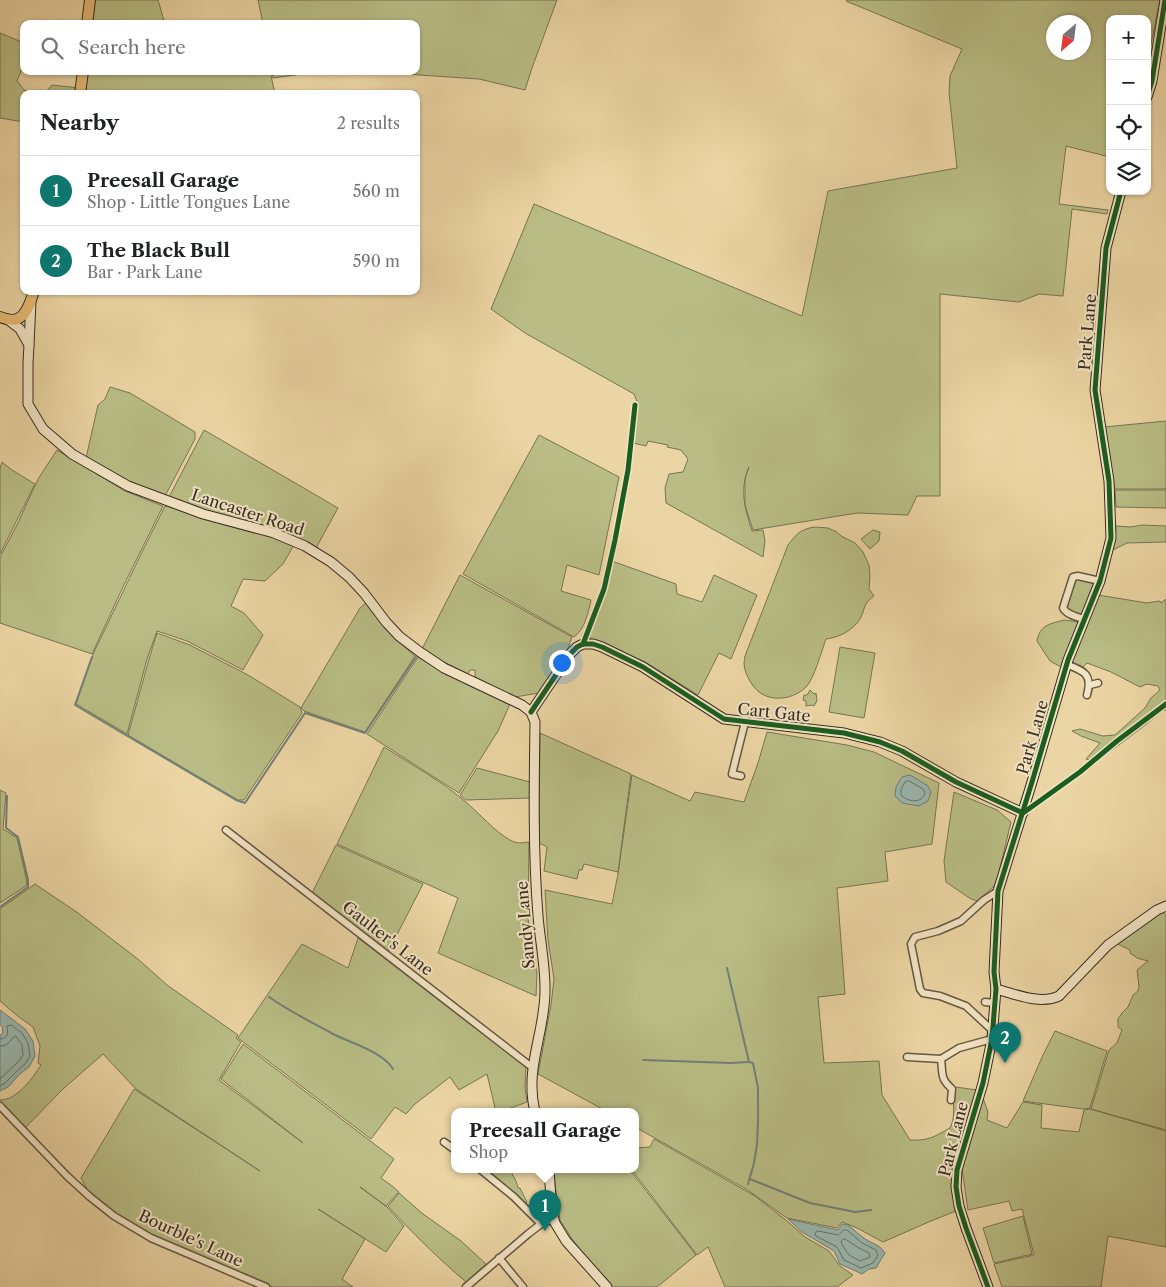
<!DOCTYPE html>
<html lang="en">
<head>
<meta charset="utf-8">
<style>
  :root { --surface:#fff; --page:#f6f6f6; --text:#202124; --muted:#757577; --line:#e0e0e0; --accent:#0f766e }
  body { margin:0; font-family:"Libre Caslon Text",serif; background:var(--page); color:var(--text) }
  .controls { position:absolute; right:15px; top:15px; display:grid; overflow:hidden; border-radius:10px; box-shadow:0 1px 4px #0004 }
  .controls button { width:45px; height:45px; display:grid; place-items:center; padding:0; border:0; border-bottom:1px solid var(--line); background:var(--surface); color:var(--text); font:25px sans-serif }
  .compass { position:absolute; left:1046px; top:15px; width:45px; height:45px; border-radius:50%; background:var(--surface); box-shadow:0 1px 4px #0004; rotate:208deg }
  .you { position:absolute; left:561px; top:662px; width:18px; height:18px; margin:-12px; border:4px solid #fff; border-radius:50%; background:#1a73e8; box-shadow:0 0 0 8px #1a73e833 }
  .badge { display:grid; place-items:center; width:32px; height:32px; border-radius:50%; background:var(--accent); color:#fff; font-size:16px; font-weight:700 }
  .pin { position:absolute; translate:-50% -41px; filter:drop-shadow(0 1px 2px #0008) }
  .pin::after { content:''; position:absolute; top:26px; width:18px; height:15px; background:inherit; clip-path:polygon(0 0,100% 0,50% 100%) }
  .popup { position:absolute; left:451px; top:1108px; width:188px; height:65px; box-sizing:border-box; display:grid; place-content:center; border-radius:10px; background:var(--surface); filter:drop-shadow(0 1px 4px #0005); font-size:16px; white-space:nowrap; color:var(--muted) }
  .popup b { font-size:19px; color:var(--text) }
  .popup::after { content:''; position:absolute; left:50%; top:100%; margin-left:-10px; border:10px solid transparent; border-top-color:var(--surface) }
  .list { margin:0; padding:0; list-style:none }
  h2 { display:flex; justify-content:space-between; align-items:center; height:65px; margin:0; padding:0 20px; font-size:21px }
  h2 small { font-size:16px; font-weight:400; color:var(--muted) }
  .list li { display:grid; grid-template-columns:32px 1fr auto; gap:15px; align-items:center; box-sizing:border-box; height:70px; padding:0 20px; border-top:1px solid var(--line) }
  .list b { display:block; font-size:19px; white-space:nowrap }
  .list p { margin:0; font-size:16px; white-space:nowrap; color:var(--muted) }
  .list em { font-size:16px; font-style:normal; color:var(--muted) }
  .icon { flex:none; width:28px; height:28px; fill:none; stroke:currentColor; stroke-width:2; stroke-linecap:round; stroke-linejoin:round }
  .map { position:relative; flex:none; width:1166px; height:1287px; overflow:hidden }
  .search { position:absolute; background:var(--surface); box-shadow:0 1px 4px #0004; left:20px; top:20px; width:400px; height:55px; display:flex; align-items:center; gap:12px; box-sizing:border-box; padding:0 18px; border-radius:10px; color:var(--muted); font-size:19px }
  .panel { position:absolute; background:var(--surface); box-shadow:0 1px 4px #0004; left:20px; top:90px; width:400px; height:205px; border-radius:10px }
  .map>svg:first-child { display:block }
  .green { fill:#b9bd85; stroke:#787554; fill-rule:evenodd }
  .water { fill:#9ab7ae; stroke:#728077 }
  .lines { fill:none; stroke-linecap:round; stroke-linejoin:round }
  .shore { stroke:#687269; stroke-width:1 }
  .stream { stroke:#728077; stroke-width:2 }
  .street-casing { stroke:#645744; stroke-width:9 }
  .secondary-casing { stroke:#372d24; stroke-width:11 }
  .primary-casing { stroke:#372d24; stroke-width:12 }
  .street { stroke:#f3e4c4; stroke-width:6 }
  .secondary { stroke:#f3e4c4; stroke-width:9 }
  .primary { stroke:#e6ba72; stroke-width:10 }
  .cycleway-casing { stroke:#f3e4c4; stroke-width:8 }
  .cycleway { stroke:#1b5e20; stroke-width:5 }
  .labels { text-anchor:middle; dominant-baseline:central; stroke-width:4; stroke-linejoin:round; paint-order:stroke }
  .street-label { font-size:16px; fill:#372d24; stroke:#f3e4c4 }
</style>
</head>
<body>
<div class="map">
<svg width="1166" height="1287" viewBox="0 0 1166 1287">
  <rect width="100%" height="100%" fill="#ecd5a4"/>
  <filter id="stains"><feTurbulence type="fractalNoise" baseFrequency=".004" numOctaves="4"/><feColorMatrix values="0 0 0 0 .2 0 0 0 0 .09 0 0 0 0 .02 0 0 0 .5 -.17"/></filter>
  <radialGradient id="worn" r=".72"><stop offset=".6" stop-color="#630" stop-opacity="0"/><stop offset="1" stop-color="#630" stop-opacity=".3"/></radialGradient>
  <!-- green -->
  <g class="green">
    <polygon points="95,0 158,0 165,24 92,24"/>
    <polygon points="258,0 557,0 532,68 525,90 479,79 419,75 385,71 416,71 416,24 263,24"/>
    <path d="M 847,0 L 1160,0 L 1147,63 L 1147,19 L 1110,19 L 1110,157 L 1066,146 L 1059,204 L 1108,210 L 1107,214 L 1072,209 L 1063,296 L 1039,294 L 1019,302 L 940,294 L 940,496 L 917,496 L 908,515 L 857,513 L 753,530 L 745,505 L 745,478 L 749,467 C 739,490 745,509 752,531 L 763,530 L 765,541 L 763,557 L 666,503 L 665,488 L 669,474 L 683,472 L 688,459 L 681,450 L 667,447 L 668,445 L 648,441 L 646,446 L 629,442 L 638,404 L 634,394 L 525,333 L 491,309 L 534,204 L 802,316 L 828,191 L 957,168 L 949,92 L 950,76 L 962,49 L 846,1 ZM 1054,22 L 1084,22 L 1084,52 L 1054,52 Z"/>
    <polygon points="0,33 24,43 24,63 17,81 24,90 36,94 24,94 24,122 0,118"/>
    <polygon points="87,71 270,71 275,94 85,94"/>
    <polygon points="272,71 324,71 273,78"/>
    <polygon points="52,85 79,88 78,94 40,94 41,92 45,93"/>
    <polygon points="110,387 130,393 195,432 195,439 165,496 138,486 107,471 86,458 98,405 105,399"/>
    <polygon points="1166,421 1166,489 1115,489 1104,427"/>
    <polygon points="204,430 338,508 316,548 282,531 200,509 169,497"/>
    <path d="M 539,435 L 619,477 L 599,575 L 567,565 L 561,591 L 591,600 C 588,613 585,629 574,637 L 463,574 Z"/>
    <polygon points="57,450 125,491 163,506 122,589 92,654 0,623 0,557 17,525 38,479"/>
    <polygon points="2,462 12,470 35,484 0,554 0,468"/>
    <polygon points="1115,490 1166,490 1166,508 1116,507"/>
    <polygon points="165,506 260,532 294,545 283,564 265,581 243,579 231,606 244,613 263,635 243,670 187,641 157,631 147,659 127,734 76,704 94,652 142,552"/>
    <polygon points="1142,525 1166,526 1166,542 1127,543 1113,550 1115,541 1116,526 1130,527"/>
    <path d="M 814,527 L 828,528 L 837,532 L 841,536 L 855,543 L 863,552 L 869,565 L 870,576 L 869,589 L 874,596 C 862,605 866,608 860,619 C 852,631 840,637 826,639 C 822,650 814,678 807,686 C 797,697 778,702 764,695 C 754,691 744,674 744,663 C 744,661 745,658 745,656 L 788,545 C 797,534 799,530 814,527 Z"/>
    <polygon points="873,530 880,532 879,541 870,549 861,539"/>
    <polygon points="609,560 676,584 677,594 702,602 714,575 757,595 731,659 719,653 698,695 645,662 585,636 605,577"/>
    <polygon points="460,575 572,637 567,651 539,693 515,697 475,677 475,670 470,670 468,674 438,659 422,649"/>
    <polygon points="1076,579 1080,579 1094,582 1081,615 1070,611 1066,607"/>
    <polygon points="1098,595 1147,603 1160,601 1161,603 1166,599 1166,710 1161,711 1148,723 1112,750 1093,761 1086,759 1100,743 1081,736 1072,731 1080,729 1103,736 1115,735 1124,727 1145,708 1151,698 1160,690 1158,686 1147,684 1140,687 1111,672 1087,663 1082,668 1078,667 1071,660"/>
    <polygon points="366,603 395,639 415,656 365,732 304,711 301,708 360,608"/>
    <path d="M 1064,620 L 1078,622 L 1061,667 L 1050,661 L 1037,641 C 1040,625 1049,624 1064,620 Z"/>
    <polygon points="157,633 190,645 248,675 300,707 302,713 244,800 238,800 128,735 149,659"/>
    <polygon points="840,647 875,653 864,718 829,712"/>
    <polygon points="418,657 448,675 510,704 498,731 459,793 367,734"/>
    <polygon points="810,690 814,694 816,693 817,701 814,706 812,705 806,706 806,701 803,700 804,695 807,695"/>
    <path d="M 767,732 L 847,745 L 874,752 L 939,783 L 932,844 L 885,852 L 888,881 L 837,888 L 845,994 L 818,997 L 824,1063 L 879,1061 L 882,1095 L 910,1140 C 928,1141 934,1137 950,1128 C 957,1115 951,1101 955,1087 L 977,1090 L 952,1179 L 956,1211 L 931,1221 L 883,1242 L 857,1228 L 842,1222 L 837,1228 L 787,1218 L 746,1189 L 635,1127 L 635,1112 L 608,1112 L 538,1074 L 551,1005 L 554,979 L 548,940 L 545,890 L 612,904 L 618,874 L 632,775 L 690,801 L 695,792 L 744,802 L 758,763 Z"/>
    <polygon points="540,733 631,774 618,872 584,864 582,870 579,870 577,879 544,871 547,847 539,843"/>
    <path d="M 384,747 C 412,765 442,781 467,803 C 481,815 494,831 510,840 C 517,844 522,843 529,842 L 528,919 L 537,974 L 536,996 L 438,953 L 458,898 L 337,844 Z"/>
    <polygon points="477,768 530,782 530,798 466,800 460,795"/>
    <polygon points="0,790 6,793 3,829 17,838 27,882 26,886 0,903"/>
    <polygon points="954,792 997,810 1011,822 996,884 978,901 971,899 946,882 944,861"/>
    <polygon points="336,845 423,884 387,954 312,893"/>
    <path d="M 35,884 L 78,913 L 139,960 L 167,985 L 238,1035 L 236,1038 L 241,1042 L 219,1080 L 303,1143 L 221,1079 L 243,1044 L 394,1159 L 381,1178 L 392,1186 L 399,1192 L 386,1206 L 360,1187 L 387,1207 L 404,1226 L 386,1252 L 318,1209 L 365,1239 L 342,1279 L 353,1287 L 273,1287 L 157,1240 L 114,1213 L 89,1193 L 81,1178 L 134,1089 L 260,1171 L 136,1089 L 103,1054 L 63,1089 L 24,1129 L 0,1102 L 0,1100 C 17,1100 32,1079 41,1065 L 38,1063 L 40,1046 L 33,1027 L 19,1017 L 0,1001 L 0,909 Z"/>
    <polygon points="1163,912 1166,915 1166,1130 1091,1109 1109,1050 1117,1043 1122,1030 1118,1027 1118,1019 1122,1013 1128,1007 1133,995 1138,991 1139,987 1137,970 1148,961 1137,958 1130,953 1130,950 1116,943 1141,924"/>
    <polygon points="358,938 475,1028 514,1056 526,1067 525,1088 527,1102 500,1112 496,1112 487,1074 459,1090 450,1077 415,1104 406,1114 395,1107 371,1139 238,1038 302,944 348,968"/>
    <polygon points="1055,1031 1107,1051 1090,1108 1083,1109 1023,1101 1043,1055"/>
    <polygon points="983,1098 988,1112 987,1120 1007,1128 1023,1102 1042,1105 1041,1128 1079,1132 1084,1110 1090,1109 1166,1131 1166,1247 1108,1236 1101,1287 1002,1287 994,1264 1034,1255 1022,1209 1012,1211 1009,1201 968,1210 962,1169"/>
    <polygon points="654,1139 755,1196 786,1220 805,1237 829,1251 840,1266 853,1275 837,1287 725,1287 708,1247 697,1255 632,1170 635,1170 635,1148 650,1147"/>
    <polygon points="488,1170 510,1170 516,1181 518,1188 520,1188 527,1202 526,1205 514,1192"/>
    <polygon points="553,1170 630,1170 696,1255 657,1287 612,1287 591,1264 572,1239 560,1220"/>
    <path d="M 399,1193 L 423,1214 L 461,1241 L 486,1264 L 466,1282 C 438,1258 412,1233 388,1206 Z"/>
    <polygon points="1023,1216 1032,1254 994,1263 983,1228"/>
  </g>
  <!-- water -->
  <g class="water">
    <polygon points="910,775 928,786 931,792 928,801 919,806 913,805 902,803 895,796 896,787 902,777"/>
    <polygon points="0,1010 25,1029 33,1041 35,1056 29,1067 21,1073 8,1087 0,1091 0,1035 3,1033 2,1026 0,1025"/>
    <polygon points="788,1219 838,1230 842,1224 848,1225 865,1239 880,1247 885,1253 876,1268 869,1269 862,1274 849,1268 840,1264 834,1251 802,1232"/>
  </g>
  <g class="lines">
    <!-- shore -->
    <g class="shore">
      <path d="M 909,781 L 923,789 L 925,793 C 922,804 908,802 901,795 L 901,789 L 905,782 Z"/>
      <path d="M 0,1039 C 9,1039 8,1032 7,1026 L 11,1025 L 22,1033 L 28,1043 L 30,1056 L 25,1064 L 18,1070 L 5,1083 L 0,1086"/>
      <path d="M 0,1046 C 10,1046 10,1038 16,1036 L 22,1045 L 23,1055 L 20,1060 L 0,1079"/>
      <polygon points="844,1230 847,1230 862,1243 876,1250 878,1255 873,1263 861,1268 844,1260 837,1247 816,1236 815,1234 816,1232 818,1231 838,1235"/>
      <polygon points="845,1239 859,1248 869,1253 870,1257 860,1261 849,1255 841,1243 842,1240"/>
    </g>
    <!-- stream -->
    <g class="stream">
      <polyline points="92,657 75,705 236,800 245,803 305,713 365,733 416,657"/>
      <polyline points="0,907 28,887 28,880 18,837 6,828 7,796"/>
      <polyline points="727,968 749,1062 753,1063 758,1088 758,1121 757,1144 754,1163 748,1184"/>
      <path d="M 269,997 C 289,1011 311,1022 333,1034 C 351,1043 383,1052 393,1069"/>
      <polyline points="643,1060 731,1063 749,1062"/>
      <polyline points="750,1179 810,1203 855,1212 871,1210"/>
    </g>
    <!-- street casing -->
    <g class="street-casing">
      <g id="street">
        <path d="M 1084,619 C 1077,617 1067,615 1063,608 L 1073,577 L 1078,576 L 1100,581"/>
        <path d="M 1066,664 C 1084,671 1093,674 1087,695"/>
        <polyline points="1090,685 1098,683"/>
        <polyline points="741,776 732,774 745,722"/>
        <polyline points="226,830 533,1068"/>
        <polyline points="985,1002 995,1003"/>
        <polyline points="993,1031 966,1006 940,996 923,993 920,989 911,944 915,937 938,931 961,921 984,900 998,891"/>
        <polyline points="907,1057 941,1059 959,1048 992,1039"/>
        <path d="M 941,1059 C 943,1075 940,1078 952,1089 L 951,1100"/>
        <polyline points="0,1106 67,1176 90,1197 114,1216 151,1238 266,1287"/>
        <polyline points="444,1142 455,1150"/>
        <polyline points="481,1170 514,1197 541,1224"/>
        <polyline points="499,1258 523,1287"/>
        <polyline points="466,1287 528,1234 541,1224 553,1219"/>
      </g>
    </g>
    <!-- secondary casing -->
    <g class="secondary-casing">
      <g id="secondary">
        <polyline points="1147,97 1152,81 1165,0"/>
        <path d="M 7,319 L 20,329 L 29,345 L 28,363 L 28,404 L 43,429 L 72,454 L 128,486 L 203,514 L 274,533 L 305,546 L 331,562 L 349,577 L 364,593 L 386,622 L 399,636 L 420,652 L 444,668 L 522,705 L 531,712 L 535,722 C 534,787 533,852 538,916 C 540,940 545,964 545,988 C 546,1031 524,1067 535,1112"/>
        <polyline points="29,345 31,301"/>
        <polyline points="531,712 570,654 577,647 583,644 593,644 602,647 643,667 724,719 844,733 880,742 902,751 956,782 1023,813"/>
        <path d="M 996,989 C 1015,994 1040,1005 1059,996 L 1108,945 L 1157,910 L 1166,906"/>
        <polyline points="549,1170 552,1213 555,1223 566,1241 607,1287"/>
        <polyline points="988,1287 966,1228 959,1206 956,1187 957,1170 983,1083 992,1039 996,989 994,972 998,891 1032,782 1068,660 1100,581 1111,538 1109,481 1095,390 1106,248 1121,191"/>
      </g>
    </g>
    <!-- primary casing -->
    <g class="primary-casing">
      <g id="primary">
        <polyline points="87,24 90,0"/>
        <polyline points="80,94 83,71"/>
        <path d="M 0,317 C 5,319 12,321 17,319 C 27,316 31,300 34,291"/>
      </g>
    </g>
    <!-- street -->
    <use href="#street" class="street"/>
    <!-- secondary -->
    <use href="#secondary" class="secondary"/>
    <!-- primary -->
    <use href="#primary" class="primary"/>
    <!-- cycleway casing -->
    <g class="cycleway-casing">
      <g id="cycleway">
        <polyline points="1147,97 1152,81 1165,0"/>
        <polyline points="583,644 604,589 615,540 628,470 635,405"/>
        <polyline points="531,712 570,654 577,647 583,644 593,644 602,647 643,667 724,719 844,733 880,742 902,751 956,782 1023,813 1080,772 1117,741 1166,704"/>
        <polyline points="988,1287 966,1228 959,1206 956,1187 957,1170 983,1083 992,1039 996,989 994,972 998,891 1032,782 1068,660 1100,581 1111,538 1109,481 1095,390 1106,248 1121,191"/>
      </g>
    </g>
    <!-- cycleway -->
    <use href="#cycleway" class="cycleway"/>
  </g>
  <g class="labels">
    <!-- street labels -->
    <g class="street-label">
      <text transform="translate(1087 332) rotate(-85)">Park Lane</text>
      <text transform="translate(248 512) rotate(18)">Lancaster Road</text>
      <text transform="translate(774 712) rotate(6)">Cart Gate</text>
      <text transform="translate(1032 737) rotate(-74)">Park Lane</text>
      <text transform="translate(525 925) rotate(-95)">Sandy Lane</text>
      <text transform="translate(388 938) rotate(38)">Gaulter's Lane</text>
      <text transform="translate(953 1139) rotate(-76)">Park Lane</text>
      <text transform="translate(191 1238) rotate(25)">Bourble's Lane</text>
    </g>
  </g>
  <rect width="100%" height="100%" filter="url(#stains)"/>
  <rect width="100%" height="100%" fill="url(#worn)"/>
</svg>
<div class="controls">
<button>+</button>
<button>−</button>
<button><svg class="icon" aria-label="locate" viewBox="0 0 24 24"><circle cx="12" cy="12" r="6"/><path d="M12 2v4M12 18v4M2 12h4M18 12h4"/></svg></button>
<button><svg class="icon" aria-label="layers" viewBox="0 0 24 24"><path d="M12 4l9 5-9 5-9-5zM3 14l9 5 9-5"/></svg></button>
</div>
<svg class="compass" viewBox="-18 -18 36 36"><path d="M0-13l5 13h-10z" fill="#e53935"/><path d="M0 13l5-13h-10z" fill="#757577"/></svg>
<div class="you"></div>
<div class="pin badge" style="left:545px;top:1231px">1</div>
<div class="popup"><b>Preesall Garage</b>Shop</div>
<div class="pin badge" style="left:1005px;top:1063px">2</div>
<div class="search"><svg class="icon" aria-label="search" viewBox="0 0 24 24"><circle cx="10" cy="10" r="6"/><path d="M15 15l6 6"/></svg>Search here</div>
<section class="panel">
<h2>Nearby<small>2 results</small></h2>
<ul class="list">
<li><span class="badge">1</span><div><b>Preesall Garage</b><p>Shop · Little Tongues Lane</p></div><em>560 m</em></li>
<li><span class="badge">2</span><div><b>The Black Bull</b><p>Bar · Park Lane</p></div><em>590 m</em></li>
</ul>
</section>
</div>
</body>
</html>
